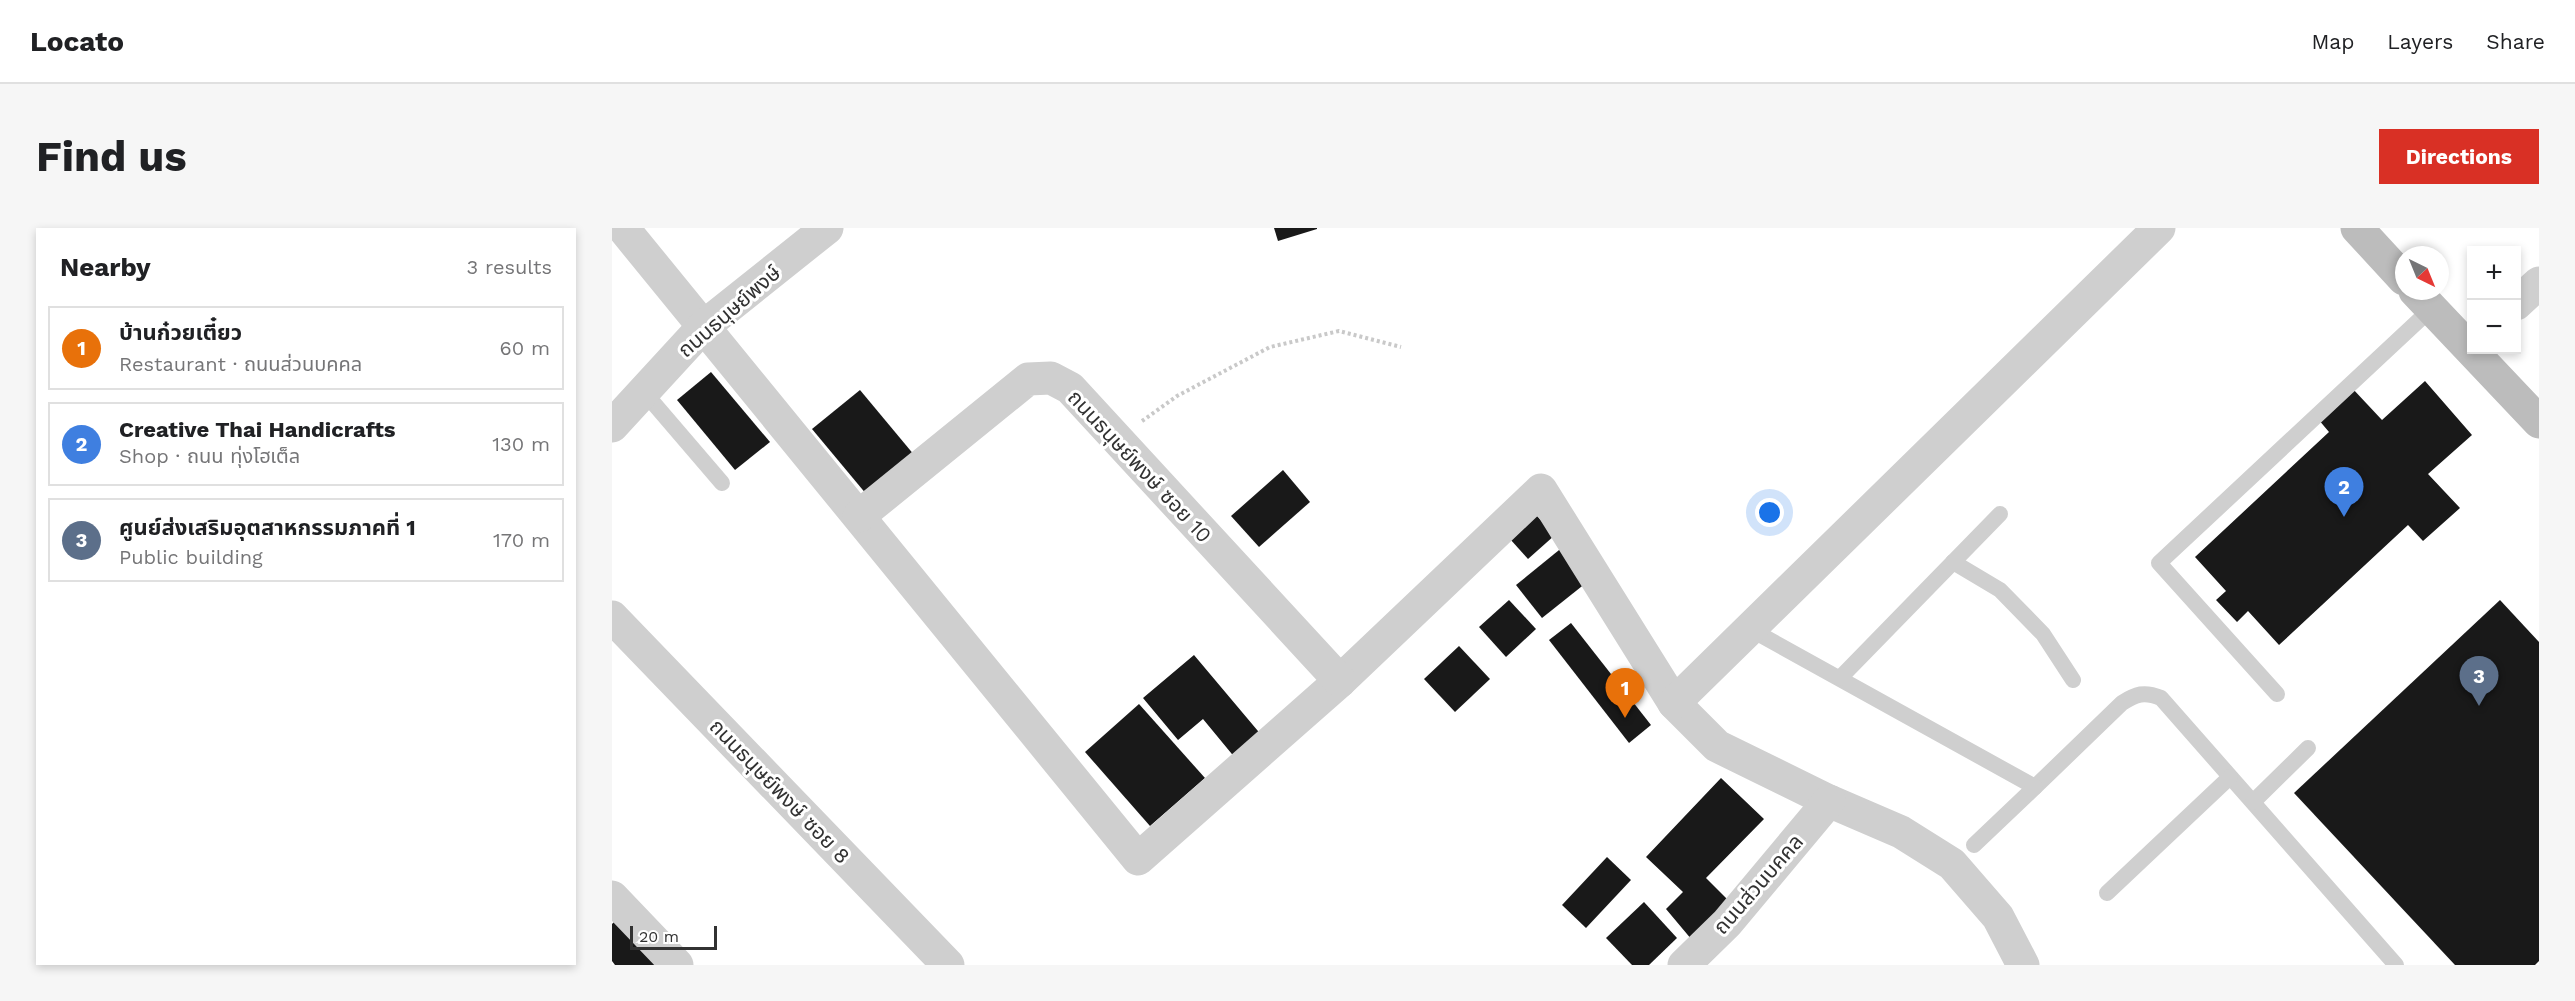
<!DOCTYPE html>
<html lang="en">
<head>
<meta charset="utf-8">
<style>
  :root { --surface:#fff; --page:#f6f6f6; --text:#202124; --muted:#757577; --line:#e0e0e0; --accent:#d93025 }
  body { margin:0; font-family:"Work Sans","Noto Sans Thai",sans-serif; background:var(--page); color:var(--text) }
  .controls { position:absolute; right:18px; top:18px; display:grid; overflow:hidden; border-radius:0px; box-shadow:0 3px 9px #0003 }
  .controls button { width:54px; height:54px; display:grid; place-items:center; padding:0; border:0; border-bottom:2px solid var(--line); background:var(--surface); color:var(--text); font:30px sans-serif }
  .compass { position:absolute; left:1783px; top:18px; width:54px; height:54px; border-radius:50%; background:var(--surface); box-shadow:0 3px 9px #0003; rotate:137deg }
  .scale { position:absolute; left:18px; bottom:15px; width:87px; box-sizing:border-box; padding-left:6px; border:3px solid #323232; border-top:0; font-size:16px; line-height:21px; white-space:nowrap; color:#323232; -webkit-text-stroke:4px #fff; paint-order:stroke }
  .you { position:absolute; left:1158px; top:285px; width:21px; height:21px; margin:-15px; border:4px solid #fff; border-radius:50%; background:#1a73e8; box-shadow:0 0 0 9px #1a73e833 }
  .badge { display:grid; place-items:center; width:39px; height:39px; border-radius:50%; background:var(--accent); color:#fff; font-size:20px; font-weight:700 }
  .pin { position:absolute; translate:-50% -50px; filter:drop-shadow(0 2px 3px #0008) }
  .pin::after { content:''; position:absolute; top:32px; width:21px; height:18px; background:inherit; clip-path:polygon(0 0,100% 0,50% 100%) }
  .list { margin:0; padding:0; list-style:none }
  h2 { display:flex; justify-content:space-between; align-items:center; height:78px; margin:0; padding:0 24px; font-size:26px }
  h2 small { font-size:20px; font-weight:400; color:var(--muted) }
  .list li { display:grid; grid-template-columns:39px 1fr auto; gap:18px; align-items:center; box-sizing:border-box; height:84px; margin:0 12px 12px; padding:0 12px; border:2px solid var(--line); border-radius:0px }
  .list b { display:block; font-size:22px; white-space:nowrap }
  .list p { margin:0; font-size:20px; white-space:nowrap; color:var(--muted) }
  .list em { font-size:20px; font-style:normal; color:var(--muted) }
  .map { position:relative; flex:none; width:1927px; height:737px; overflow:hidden; border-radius:0px }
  header { display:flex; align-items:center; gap:36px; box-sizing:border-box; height:84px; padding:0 30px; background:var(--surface); border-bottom:2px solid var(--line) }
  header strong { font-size:28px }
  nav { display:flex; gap:33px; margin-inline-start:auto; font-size:21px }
  .intro { display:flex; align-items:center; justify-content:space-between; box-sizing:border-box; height:144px; padding:0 36px }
  h1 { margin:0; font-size:42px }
  .button { padding:15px 27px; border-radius:0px; background:var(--accent); color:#fff; font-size:21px; font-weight:700 }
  main { display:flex; gap:36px; padding:0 36px }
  aside { flex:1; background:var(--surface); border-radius:0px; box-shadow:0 3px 9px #0003 }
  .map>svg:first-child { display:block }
  .building { fill:#191919 }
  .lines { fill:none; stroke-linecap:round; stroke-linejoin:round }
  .path { stroke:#c9c9c9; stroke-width:4; stroke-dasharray:3 3; stroke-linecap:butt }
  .lane { stroke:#cfcfcf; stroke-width:16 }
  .street { stroke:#cfcfcf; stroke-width:33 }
  .secondary { stroke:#bcbcbc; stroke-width:33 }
  .labels { text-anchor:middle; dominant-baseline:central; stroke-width:6; stroke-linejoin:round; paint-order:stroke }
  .street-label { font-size:21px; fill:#323232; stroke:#fff }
</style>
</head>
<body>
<header>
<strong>Locato</strong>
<nav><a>Map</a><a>Layers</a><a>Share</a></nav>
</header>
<div class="intro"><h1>Find us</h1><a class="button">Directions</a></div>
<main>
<aside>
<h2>Nearby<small>3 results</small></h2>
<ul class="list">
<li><span class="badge" style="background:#e8710a">1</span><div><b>บ้านก๋วยเตี๋ยว</b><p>Restaurant · ถนนส่วนบคคล</p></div><em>60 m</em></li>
<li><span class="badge" style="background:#3f7fe0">2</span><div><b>Creative Thai Handicrafts</b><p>Shop · ถนน ทุ่งโฮเต็ล</p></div><em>130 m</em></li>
<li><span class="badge" style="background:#5c6f8a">3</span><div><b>ศูนย์ส่งเสริมอุตสาหกรรมภาคที่ 1</b><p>Public building</p></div><em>170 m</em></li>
</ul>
</aside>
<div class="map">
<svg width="1927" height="737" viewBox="0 0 1927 737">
  <rect width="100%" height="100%" fill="#fff"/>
  <!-- building -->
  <g class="building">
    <polygon points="662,0 705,0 705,1 666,13"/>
    <polygon points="99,144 158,214 123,242 65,172"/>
    <polygon points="1813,153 1860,207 1816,246 1848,280 1811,313 1796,297 1667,417 1636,383 1625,394 1604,372 1614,363 1583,329 1717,204 1706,191 1740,160 1770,192"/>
    <polygon points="248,162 303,228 255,267 200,201"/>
    <polygon points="671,242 698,274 647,319 619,288"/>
    <polygon points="924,287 943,307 916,331 898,311"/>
    <polygon points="952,318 979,351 930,390 904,357"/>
    <polygon points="897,372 924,401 894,429 867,399"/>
    <polygon points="1888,372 1927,414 1927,733 1923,737 1843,737 1682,565"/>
    <polygon points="959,395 1039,497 1017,515 937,412"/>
    <polygon points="847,418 878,451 843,484 812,451"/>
    <polygon points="582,427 651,509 624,531 591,491 566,512 531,470"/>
    <polygon points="527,476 593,550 538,598 473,524"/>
    <polygon points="1109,550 1152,591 1094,650 1117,673 1080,712 1054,681 1071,664 1034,629"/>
    <polygon points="995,629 1019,652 974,700 950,677"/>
    <polygon points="1032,674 1065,710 1037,737 1020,737 994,710"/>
    <polygon points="8,688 55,737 3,737 0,733 0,696"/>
  </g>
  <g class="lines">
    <!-- path -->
    <polyline class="path" points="530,193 565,168 658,119 727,103 789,119"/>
    <!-- lane -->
    <g class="lane">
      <polyline points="32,164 110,255"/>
      <polyline points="1341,334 1388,362 1431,406 1461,452"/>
      <path d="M 1138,401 L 1423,559 L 1510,475 C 1524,466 1532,463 1549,470 L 1784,737"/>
      <polyline points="1228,450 1388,286"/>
      <polyline points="1665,466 1547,335 1819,81"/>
      <polyline points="1641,574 1696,520"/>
      <polyline points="1362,617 1423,559"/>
      <polyline points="1495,665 1618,549"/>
    </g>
    <!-- street -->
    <g class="street">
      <polyline points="11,0 526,631 728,453 929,262 1062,475 1105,518 1217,573 1289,604 1340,636 1386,689 1411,737"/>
      <polyline points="1904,76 1927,55"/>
      <polyline points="0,198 91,99 215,0"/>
      <polyline points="247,288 416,151 439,150 458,160 728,453"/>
      <polyline points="0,389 336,737"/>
      <polyline points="1062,475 1547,0"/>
      <polyline points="0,669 65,737"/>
      <polyline points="1072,737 1115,695 1217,573"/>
    </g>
    <!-- secondary -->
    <g class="secondary">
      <polyline points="1745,0 1792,51"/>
      <polyline points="1803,63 1927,194"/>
    </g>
  </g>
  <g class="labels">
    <!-- street labels -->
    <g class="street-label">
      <text transform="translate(117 83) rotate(-41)">ถนนธนุษย์พงษ์</text>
      <text transform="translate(528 238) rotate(47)">ถนนธนุษย์พงษ์ ซอย 10</text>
      <text transform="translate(168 563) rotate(46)">ถนนธนุษย์พงษ์ ซอย 8</text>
      <text transform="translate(1146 656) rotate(-49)">ถนนส่วนบคคล</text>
    </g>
  </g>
</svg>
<div class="controls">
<button>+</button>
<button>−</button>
</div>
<svg class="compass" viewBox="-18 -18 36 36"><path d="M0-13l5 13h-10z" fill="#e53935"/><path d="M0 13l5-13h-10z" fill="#757577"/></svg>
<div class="scale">20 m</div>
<div class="you"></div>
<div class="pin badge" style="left:1013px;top:490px;background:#e8710a">1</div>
<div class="pin badge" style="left:1732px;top:289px;background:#3f7fe0">2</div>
<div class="pin badge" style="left:1867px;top:478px;background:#5c6f8a">3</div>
</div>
</main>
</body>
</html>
